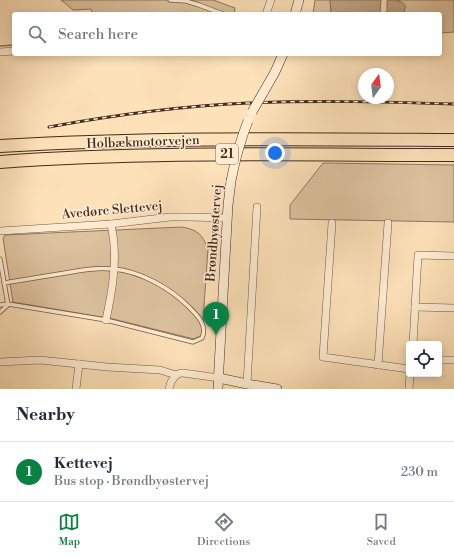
<!DOCTYPE html>
<html lang="en">
<head>
<meta charset="utf-8">
<style>
  :root { --surface:#fff; --page:#f6f6f7; --text:#1f2937; --muted:#747a83; --line:#e0e1e3; --accent:#0b8043 }
  body { margin:0; font-family:"Libre Bodoni",serif; background:var(--page); color:var(--text) }
  .controls { position:absolute; right:12px; bottom:12px; display:grid; overflow:hidden; border-radius:4px; box-shadow:0 2px 10px #0003 }
  .controls button { width:36px; height:36px; display:grid; place-items:center; padding:0; border:0; border-bottom:1px solid var(--line); background:var(--surface); color:var(--text); font:20px sans-serif }
  .compass { position:absolute; left:358px; top:68px; width:36px; height:36px; border-radius:50%; background:var(--surface); box-shadow:0 2px 10px #0003; rotate:14deg }
  .you { position:absolute; left:275px; top:153px; width:14px; height:14px; margin:-10px; border:3px solid #fff; border-radius:50%; background:#1a73e8; box-shadow:0 0 0 6px #1a73e833 }
  .badge { display:grid; place-items:center; width:26px; height:26px; border-radius:50%; background:var(--accent); color:#fff; font-size:13px; font-weight:700 }
  .pin { position:absolute; translate:-50% -33px; filter:drop-shadow(0 1px 2px #0008) }
  .pin::after { content:''; position:absolute; top:21px; width:14px; height:12px; background:inherit; clip-path:polygon(0 0,100% 0,50% 100%) }
  .list { margin:0; padding:0; list-style:none }
  h2 { display:flex; justify-content:space-between; align-items:center; height:52px; margin:0; padding:0 16px; font-size:17px }
  h2 small { font-size:13px; font-weight:400; color:var(--muted) }
  .list li { display:grid; grid-template-columns:26px 1fr auto; gap:12px; align-items:center; box-sizing:border-box; height:60px; padding:0 16px; border-top:1px solid var(--line) }
  .list b { display:block; font-size:15px; white-space:nowrap }
  .list p { margin:0; font-size:13px; white-space:nowrap; color:var(--muted) }
  .list em { font-size:13px; font-style:normal; color:var(--muted) }
  .icon { flex:none; width:22px; height:22px; fill:none; stroke:currentColor; stroke-width:2; stroke-linecap:round; stroke-linejoin:round }
  .map { position:relative; flex:none; width:454px; height:389px; overflow:hidden }
  .search { position:absolute; background:var(--surface); box-shadow:0 2px 10px #0003; left:12px; right:12px; top:12px; height:44px; display:flex; align-items:center; gap:10px; box-sizing:border-box; padding:0 14px; border-radius:4px; color:var(--muted); font-size:15px }
  .sheet { height:112px; background:var(--surface) }
  nav { display:flex; justify-content:space-around; align-items:center; box-sizing:border-box; height:56px; border-top:1px solid var(--line); background:var(--surface); font-size:11px; color:var(--muted) }
  nav a { display:grid; justify-items:center; gap:2px }
  nav .on { color:var(--accent) }
  .map>svg:first-child { display:block }
  .green { fill:#ddc29f; stroke:#90775e }
  .water { fill:#bea384; stroke:#8d735b }
  .lines { fill:none; stroke-linecap:round; stroke-linejoin:round }
  .stream { stroke:#8d735b; stroke-width:1.5 }
  .lane-casing { stroke:#725945; stroke-width:5 }
  .street-casing { stroke:#725945; stroke-width:8 }
  .secondary-casing { stroke:#432c1e; stroke-width:10 }
  .highway-casing { stroke:#432c1e; stroke-width:14 }
  .lane { stroke:#feecd2; stroke-width:3.5 }
  .street { stroke:#feecd2; stroke-width:7 }
  .secondary { stroke:#feecd2; stroke-width:9 }
  .highway { stroke:#fde1b9; stroke-width:12 }
  .rail-casing { stroke:#432c1e; stroke-width:3 }
  .rail { stroke:#feecd2; stroke-width:1.5; stroke-dasharray:4.5; stroke-linecap:butt }
  .secondary-bridge-casing { stroke:#432c1e; stroke-width:10; stroke-linecap:butt }
  .secondary-bridge { stroke:#feecd2; stroke-width:9 }
  .labels { text-anchor:middle; dominant-baseline:central; stroke-width:3; stroke-linejoin:round; paint-order:stroke }
  .shield { fill:#feecd2; stroke:#7b6654; stroke-width:1 }
  .shield-label { font-size:12px; font-weight:bold; fill:#432c1e }
  .street-label { font-size:13px; fill:#432c1e; stroke:#feecd2 }
</style>
</head>
<body>
<div class="map">
<svg width="454" height="389" viewBox="0 0 454 389">
  <rect width="100%" height="100%" fill="#fde1b9"/>
  <filter id="stains"><feTurbulence type="fractalNoise" baseFrequency=".005" numOctaves="4"/><feColorMatrix values="0 0 0 0 .2 0 0 0 0 .09 0 0 0 0 .02 0 0 0 .5 -.17"/></filter>
  <radialGradient id="worn" r=".72"><stop offset=".6" stop-color="#630" stop-opacity="0"/><stop offset="1" stop-color="#630" stop-opacity=".3"/></radialGradient>
  <!-- green -->
  <g class="green">
    <polygon points="61,0 213,0 235,8 234,14 199,14 185,12 179,14 93,14 91,9 73,10"/>
    <polygon points="315,0 330,0 331,13 332,14 313,14"/>
    <polygon points="397,0 454,0 454,32 440,33 440,14 402,14 404,12 399,0"/>
    <polygon points="323,163 454,165 454,222 290,219 290,205"/>
    <path d="M 182,227 C 198,230 202,234 208,249 L 202,335 L 194,339 L 113,319 L 13,302 L 3,238 L 5,235 Z"/>
  </g>
  <!-- water -->
  <g class="water">
    <polygon points="330,0 381,0 380,14 332,14 331,13"/>
    <path d="M 388,0 C 397,0 412,2 402,14 L 387,14 L 387,1 Z"/>
  </g>
  <g class="lines">
    <!-- stream -->
    <polyline class="stream" points="0,46 14,45"/>
    <!-- lane casing -->
    <g class="lane-casing">
      <g id="lane">
        <polyline points="170,0 186,1 199,5 223,14"/>
        <polyline points="0,259 8,305 0,312"/>
        <path d="M 0,305 L 8,304 L 106,320 L 193,342 L 202,338 C 208,325 197,315 189,307 C 170,288 140,271 113,269 C 95,267 77,271 59,274 C 41,277 23,280 4,283"/>
      </g>
    </g>
    <!-- street casing -->
    <g class="street-casing">
      <g id="street">
        <polyline points="266,14 271,0"/>
        <polyline points="0,52 14,51"/>
        <polyline points="332,223 323,357 409,369"/>
        <polyline points="0,231 111,224 170,217 189,217 227,218"/>
        <polyline points="415,307 454,308"/>
        <path d="M 106,320 C 111,296 116,270 114,246 C 114,238 112,231 111,224"/>
        <polyline points="413,344 418,255 454,256"/>
        <polyline points="439,360 454,360"/>
        <polyline points="0,362 40,360 107,367 160,370 176,375 181,373 183,373 219,378"/>
        <polyline points="378,365 388,223"/>
        <polyline points="247,384 257,207"/>
        <polyline points="76,389 79,364"/>
        <polyline points="169,389 171,382 176,375"/>
        <polyline points="409,389 410,374"/>
      </g>
    </g>
    <!-- secondary casing -->
    <g class="secondary-casing">
      <g id="secondary">
        <polyline points="295,14 299,0"/>
        <polyline points="263,93 275,72 283,54"/>
        <polyline points="219,378 247,384 277,389"/>
        <polyline points="218,389 219,367 228,205 231,181"/>
      </g>
    </g>
    <!-- highway casing -->
    <g class="highway-casing">
      <g id="highway">
        <path d="M 0,146 C 151,137 303,139 454,140"/>
        <path d="M 0,162 C 151,151 303,155 454,155"/>
      </g>
    </g>
    <!-- lane -->
    <use href="#lane" class="lane"/>
    <!-- street -->
    <use href="#street" class="street"/>
    <!-- secondary -->
    <use href="#secondary" class="secondary"/>
    <!-- highway -->
    <use href="#highway" class="highway"/>
    <!-- rail casing -->
    <g class="rail-casing">
      <path id="rail" d="M 49,127 C 114,115 181,106 248,103 C 316,100 385,102 454,104"/>
    </g>
    <!-- rail -->
    <use href="#rail" class="rail"/>
    <!-- secondary-bridge casing -->
    <g class="secondary-bridge-casing">
      <g id="secondary-bridge">
        <polyline points="252,112 263,93"/>
        <path d="M 231,181 C 235,160 240,141 248,121"/>
      </g>
    </g>
    <!-- secondary-bridge -->
    <use href="#secondary-bridge" class="secondary-bridge"/>
  </g>
  <g class="labels">
    <!-- shield labels -->
    <rect class="shield" x="216" y="144" width="22" height="20" rx="3"/>
    <g class="shield-label">
      <text x="227" y="154">21</text>
    </g>
    <!-- street labels -->
    <g class="street-label">
      <text transform="translate(143 142) rotate(-2)">Holbækmotorvejen</text>
      <text transform="translate(112 210) rotate(-5)">Avedøre Slettevej</text>
      <text transform="translate(214 233) rotate(-86)">Brøndbyøstervej</text>
    </g>
  </g>
  <rect width="100%" height="100%" filter="url(#stains)"/>
  <rect width="100%" height="100%" fill="url(#worn)"/>
</svg>
<div class="controls">
<button><svg class="icon" aria-label="locate" viewBox="0 0 24 24"><circle cx="12" cy="12" r="6"/><path d="M12 2v4M12 18v4M2 12h4M18 12h4"/></svg></button>
</div>
<svg class="compass" viewBox="-18 -18 36 36"><path d="M0-13l5 13h-10z" fill="#e53935"/><path d="M0 13l5-13h-10z" fill="#747a83"/></svg>
<div class="you"></div>
<div class="pin badge" style="left:216px;top:335px">1</div>
<div class="search"><svg class="icon" aria-label="search" viewBox="0 0 24 24"><circle cx="10" cy="10" r="6"/><path d="M15 15l6 6"/></svg>Search here</div>
</div>
<section class="sheet">
<h2>Nearby<small></small></h2>
<ul class="list">
<li><span class="badge">1</span><div><b>Kettevej</b><p>Bus stop · Brøndbyøstervej</p></div><em>230 m</em></li>
</ul>
</section>
<nav>
<a class="on"><svg class="icon" aria-label="map" viewBox="0 0 24 24"><path d="M3 6l6-2 6 2 6-2v14l-6 2-6-2-6 2zM9 4v14M15 6v14"/></svg>Map</a>
<a><svg class="icon" aria-label="directions" viewBox="0 0 24 24"><path d="M12 3l9 9-9 9-9-9zM9 14v-3h6M13 9l2 2-2 2"/></svg>Directions</a>
<a><svg class="icon" aria-label="saved" viewBox="0 0 24 24"><path d="M7 4h10v16l-5-4-5 4z"/></svg>Saved</a>
</nav>
</body>
</html>
